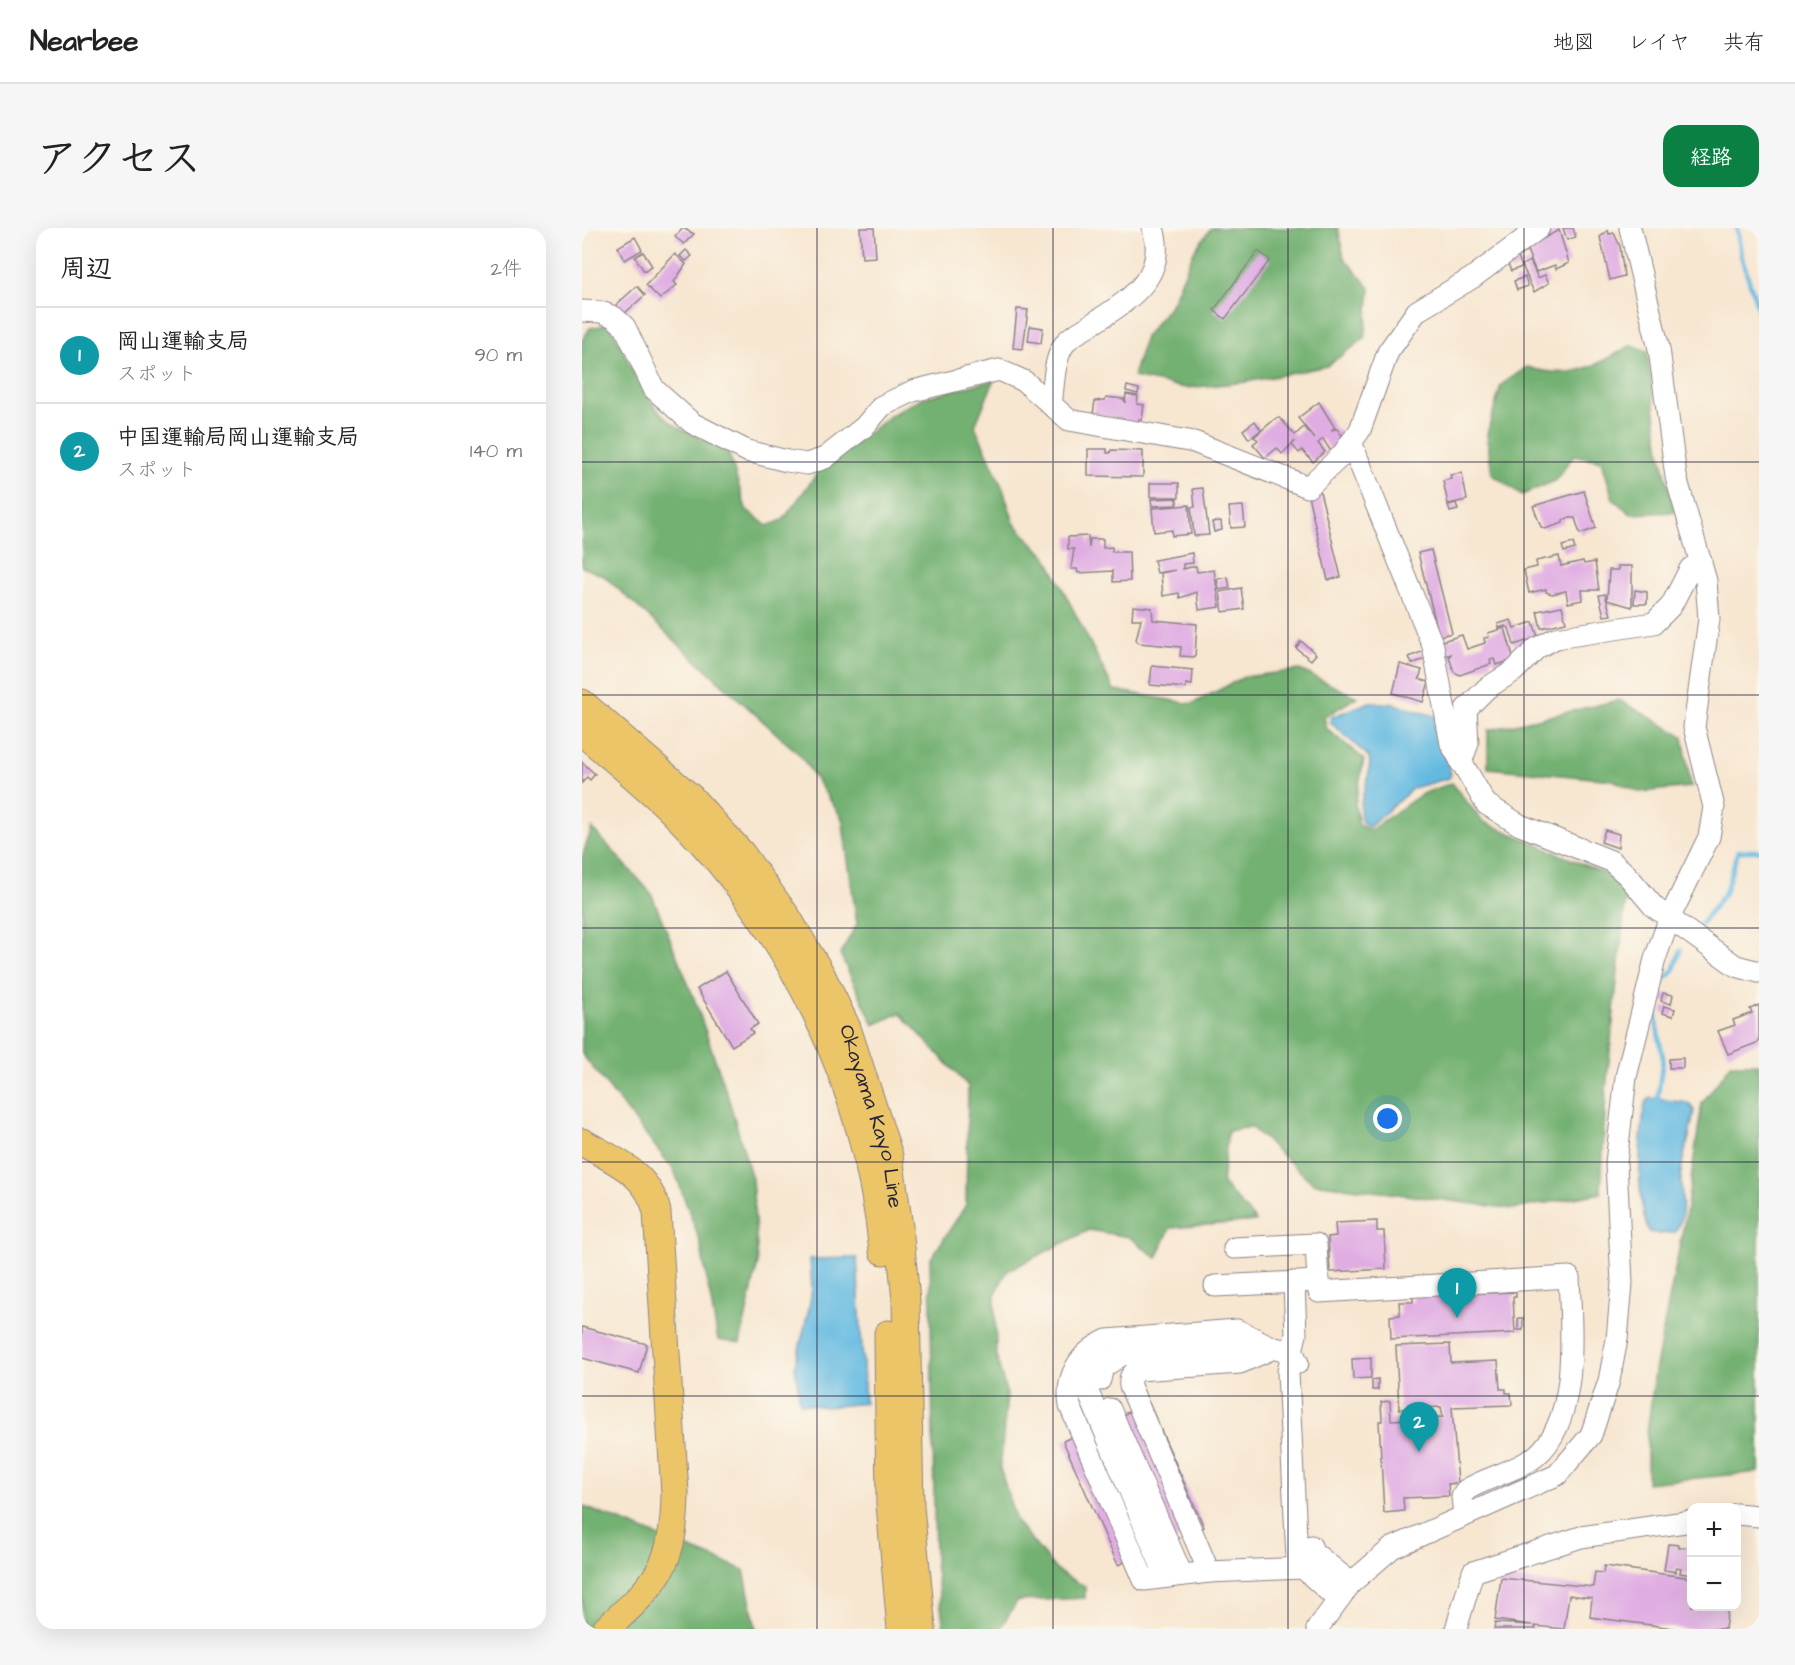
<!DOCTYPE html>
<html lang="ja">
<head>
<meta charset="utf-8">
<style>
  :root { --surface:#fff; --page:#f6f6f6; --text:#222; --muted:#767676; --line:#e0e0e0; --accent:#0b8043 }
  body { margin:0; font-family:"Architects Daughter","Klee One",sans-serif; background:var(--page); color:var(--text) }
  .controls { position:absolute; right:18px; bottom:18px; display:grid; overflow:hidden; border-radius:12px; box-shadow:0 6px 24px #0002 }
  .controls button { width:54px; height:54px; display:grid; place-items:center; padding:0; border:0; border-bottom:2px solid var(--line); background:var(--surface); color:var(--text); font:30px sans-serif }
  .you { position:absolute; left:806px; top:891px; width:21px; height:21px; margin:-15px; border:4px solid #fff; border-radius:50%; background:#1a73e8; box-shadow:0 0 0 9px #1a73e833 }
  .badge { display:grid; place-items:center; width:39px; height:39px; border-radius:50%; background:var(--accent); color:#fff; font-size:20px; font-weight:700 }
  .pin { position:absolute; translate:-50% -50px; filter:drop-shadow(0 2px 3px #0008) }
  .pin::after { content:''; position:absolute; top:32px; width:21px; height:18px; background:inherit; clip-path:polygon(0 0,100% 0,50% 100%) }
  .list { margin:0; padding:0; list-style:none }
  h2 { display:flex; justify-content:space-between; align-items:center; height:78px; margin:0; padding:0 24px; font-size:26px }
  h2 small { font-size:20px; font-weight:400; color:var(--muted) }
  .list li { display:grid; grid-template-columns:39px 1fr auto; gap:18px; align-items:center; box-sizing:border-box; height:96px; padding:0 24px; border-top:2px solid var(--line) }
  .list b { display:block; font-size:22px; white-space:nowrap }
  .list p { margin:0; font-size:20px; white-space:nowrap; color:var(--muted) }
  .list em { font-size:20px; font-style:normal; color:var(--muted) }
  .map { position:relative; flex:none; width:1177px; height:1401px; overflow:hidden; border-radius:18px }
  header { display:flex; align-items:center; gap:36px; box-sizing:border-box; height:84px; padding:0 30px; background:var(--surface); border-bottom:2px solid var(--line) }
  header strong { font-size:28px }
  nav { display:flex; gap:33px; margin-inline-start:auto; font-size:21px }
  .intro { display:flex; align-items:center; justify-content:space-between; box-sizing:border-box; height:144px; padding:0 36px }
  h1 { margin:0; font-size:42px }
  .button { padding:15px 27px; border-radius:18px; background:var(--accent); color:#fff; font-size:21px; font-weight:700 }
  main { display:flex; gap:36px; padding:0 36px }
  aside { flex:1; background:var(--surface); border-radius:18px; box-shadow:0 6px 24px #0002 }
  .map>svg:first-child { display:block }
  .forest { fill:#73b172; stroke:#4a6a56; stroke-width:1.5 }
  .water { fill:#64bae1; stroke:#436e8e; stroke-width:1.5 }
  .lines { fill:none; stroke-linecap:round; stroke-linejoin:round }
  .stream { stroke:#64bae1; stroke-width:4.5 }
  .building { fill:#e0ade3 }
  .minor-casing { stroke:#8c8486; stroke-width:23 }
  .major-casing { stroke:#8c8486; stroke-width:29 }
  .minor { stroke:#fff; stroke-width:21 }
  .major { stroke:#edc569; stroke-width:27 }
  .grid { fill:none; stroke:#22223b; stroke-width:1.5; stroke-opacity:0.55 }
  .labels { text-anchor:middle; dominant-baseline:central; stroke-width:6; stroke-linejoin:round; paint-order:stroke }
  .street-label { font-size:21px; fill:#22223b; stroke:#fbf7ec }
</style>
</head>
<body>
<header>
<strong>Nearbee</strong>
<nav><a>地図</a><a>レイヤ</a><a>共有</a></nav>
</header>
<div class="intro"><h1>アクセス</h1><a class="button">経路</a></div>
<main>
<aside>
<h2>周辺<small>2件</small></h2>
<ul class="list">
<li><span class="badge" style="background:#0f9aa8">1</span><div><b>岡山運輸支局</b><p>スポット</p></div><em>90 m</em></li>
<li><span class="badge" style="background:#0f9aa8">2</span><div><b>中国運輸局岡山運輸支局</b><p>スポット</p></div><em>140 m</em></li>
</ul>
</aside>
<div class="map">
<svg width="1177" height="1401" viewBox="0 0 1177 1401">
  <rect width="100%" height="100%" fill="#fbf7ec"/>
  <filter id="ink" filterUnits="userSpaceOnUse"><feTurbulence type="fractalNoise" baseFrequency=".0167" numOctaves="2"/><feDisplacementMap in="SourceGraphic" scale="12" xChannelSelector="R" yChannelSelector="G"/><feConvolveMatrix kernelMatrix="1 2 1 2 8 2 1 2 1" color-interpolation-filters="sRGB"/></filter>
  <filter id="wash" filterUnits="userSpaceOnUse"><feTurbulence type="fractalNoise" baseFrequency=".008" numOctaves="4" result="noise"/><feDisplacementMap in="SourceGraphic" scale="24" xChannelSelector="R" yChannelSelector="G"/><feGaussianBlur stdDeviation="1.35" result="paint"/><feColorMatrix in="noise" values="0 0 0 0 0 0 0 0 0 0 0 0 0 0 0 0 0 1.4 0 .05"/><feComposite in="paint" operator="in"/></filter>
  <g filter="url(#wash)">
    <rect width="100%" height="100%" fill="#f7e6d0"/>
    <!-- forest -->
    <g class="forest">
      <polygon points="629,0 756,0 762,30 788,60 783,110 745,138 664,154 604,160 551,149 563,109 590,75 612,23"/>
      <path d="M 27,96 C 46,128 56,165 85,191 C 101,205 127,213 146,223 L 164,281 L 185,298 L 201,292 L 236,244 L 311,186 L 340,170 L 412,152 L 393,198 L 421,261 L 432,295 L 465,330 L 532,462 L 610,476 L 662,449 L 718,442 L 775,469 L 742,489 L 745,501 L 782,531 L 773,577 L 777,597 L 788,602 L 840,566 L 870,555 L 900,593 L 1026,647 L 1044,665 L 1024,862 L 1019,965 L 931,981 L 731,955 L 669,899 L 646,903 L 640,955 L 674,993 L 588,1000 L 575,1030 L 547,1009 L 507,1002 L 425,1043 L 413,1067 L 414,1127 L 425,1167 L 418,1240 L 434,1293 L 474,1342 L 503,1359 L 503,1370 L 435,1373 L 418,1401 L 362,1401 L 353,1335 L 348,1032 L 384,977 L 386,858 L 318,785 L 292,797 L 258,726 L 275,696 L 260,590 L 218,527 L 22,348 L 0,339 L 0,113 L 8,100 Z"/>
      <path d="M 1050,117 L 1065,123 L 1078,224 L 1093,284 L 1049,286 L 1031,271 L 1020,233 L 992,227 L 973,253 L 940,267 L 910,246 L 905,206 L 919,157 L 945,139 C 990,153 1011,139 1050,117 Z"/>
      <polygon points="1037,472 1101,508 1109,559 1057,564 1031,552 906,540 906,502"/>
      <polygon points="10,600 69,665 112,770 147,872 170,951 176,1035 158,1115 136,1112 118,1014 92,942 0,826 0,629"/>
      <polygon points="1149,836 1177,836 1177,1244 1065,1255 1065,1206 1073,1143 1104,986 1120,875"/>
      <polygon points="0,1278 162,1342 174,1401 0,1401"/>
    </g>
    <!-- water -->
    <g class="water">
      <path d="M 788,474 L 812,476 L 853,488 L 852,501 L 855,502 L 869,546 L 867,550 L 831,560 L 787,599 L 780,594 C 773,572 791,551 787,529 L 748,494 L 749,489 Z"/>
      <path d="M 1068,870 L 1106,875 L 1112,882 C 1110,901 1104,918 1100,936 C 1095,959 1108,983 1093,1004 L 1078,1006 L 1067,1004 C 1053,970 1058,911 1063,875 Z"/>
      <polygon points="275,1030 283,1175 244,1179 218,1175 213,1138 227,1081 230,1060 228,1031"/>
    </g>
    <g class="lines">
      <!-- stream -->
      <g class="stream">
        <polyline points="1155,0 1159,27 1177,84"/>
        <polyline points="1119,696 1143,665 1156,623 1177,623"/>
        <polyline points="1075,874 1081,830 1074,792 1076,758 1091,743 1099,722"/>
      </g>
    </g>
    <g id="blocks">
      <!-- building -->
      <g class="building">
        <polygon points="101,0 112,6 102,16 93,9"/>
        <polygon points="278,0 292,0 294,29 280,30"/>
        <polygon points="981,0 991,0 994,9 985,12"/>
        <polygon points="977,2 987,35 974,41 973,37 954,44 944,20"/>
        <polygon points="1026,2 1027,6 1032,5 1038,18 1042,48 1028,52 1018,9"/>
        <polygon points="53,9 60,22 43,32 36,19"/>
        <polygon points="104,22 110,28 104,33 98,28"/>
        <polygon points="676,23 688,32 643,91 632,82"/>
        <polygon points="61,24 70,38 62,43 53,29"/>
        <polygon points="934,24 940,39 929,43 923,29"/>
        <polygon points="93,26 104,36 92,54 95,57 78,71 64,57"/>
        <polygon points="948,33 956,50 963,47 967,55 952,64 940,37"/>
        <polygon points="943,49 946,58 935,62 932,53"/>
        <polygon points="55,58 63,67 42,86 34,77"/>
        <polygon points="435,81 446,82 441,121 431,120"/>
        <polygon points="448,98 461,100 459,115 446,113"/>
        <polygon points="545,158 557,161 556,166 544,163"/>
        <polygon points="544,166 556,168 555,176 562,177 560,192 557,191 557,195 511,186 513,173 523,172 524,169 542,171 543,175"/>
        <polygon points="737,174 753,200 749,202 755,201 765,214 750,225 741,211 736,215 743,224 731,234 720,222 717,225 710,217 713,213 700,226 695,220 683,230 671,216 676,212 672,209 693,191 698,190 713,207 722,199 733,211 716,190"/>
        <polygon points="673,193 679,202 667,211 661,202"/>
        <polygon points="506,221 525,221 525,225 528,225 529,222 561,223 561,249 506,248"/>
        <polygon points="880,245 885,272 866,276 861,253 869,251 868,247"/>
        <rect x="568" y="255" width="29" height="14"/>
        <polygon points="736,255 759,349 746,352 724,259"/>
        <polygon points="621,260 627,307 612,308 609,279 613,279 611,261"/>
        <polygon points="1002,263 1014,300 998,306 993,290 986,290 981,292 981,295 963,301 959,299 951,278"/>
        <polygon points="595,270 595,277 570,278 569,271"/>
        <polygon points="874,275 876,282 868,284 866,277"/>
        <polygon points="607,277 609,306 590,308 590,302 572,304 570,280"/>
        <polygon points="661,278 663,299 649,300 647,279"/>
        <polygon points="639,293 640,302 632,304 630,294"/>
        <polygon points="506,308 507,320 508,311 521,311 521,320 530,319 530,324 547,324 548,353 531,354 531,343 496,345 495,341 489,341 492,321 486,321 486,309"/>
        <polygon points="991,315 993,321 982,324 980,318"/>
        <polygon points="849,322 870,405 857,408 836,325"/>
        <polygon points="610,325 611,335 601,336 601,341 614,338 615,344 632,342 638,379 617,382 615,364 598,370 597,365 581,368 579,345 594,342 575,345 572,332"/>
        <polygon points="977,328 979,338 1001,333 1002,336 1013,334 1017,362 1000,362 1001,372 986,375 984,363 970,366 964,364 964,361 947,365 942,342 955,339 954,333"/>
        <polygon points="1036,338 1050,338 1050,379 1025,372 1027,342 1036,342"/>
        <polygon points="646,349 648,360 637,362 635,351"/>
        <polygon points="659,360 662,381 641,384 638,364"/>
        <polygon points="1053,362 1065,364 1065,376 1052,376"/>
        <polygon points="1023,366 1029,387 1022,388 1017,367"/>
        <polygon points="551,378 570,380 571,392 615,396 613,429 598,428 599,419 557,415 554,412 559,391 550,391"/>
        <polygon points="980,378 984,394 959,400 955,383"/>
        <polygon points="929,392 932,400 951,394 956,409 932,417 927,400 923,398 917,400 916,396"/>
        <polygon points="923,400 932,432 914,437 912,431 908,432 909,436 878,447 872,444 867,429 869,426 862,428 857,414 880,407 885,421 903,415 902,410 907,409 906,405"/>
        <polygon points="719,413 734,426 729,432 714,420"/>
        <polygon points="842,423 845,430 830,436 827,429"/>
        <polygon points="818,436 840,442 837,451 847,454 841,474 811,465"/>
        <polygon points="570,438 611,442 610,457 604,456 604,460 568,457"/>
        <polygon points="0,534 13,546 8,552 5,549 0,555"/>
        <polygon points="1023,602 1037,606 1036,620 1019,614"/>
        <polygon points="144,743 176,796 168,801 171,805 150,818 115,761"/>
        <polygon points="1081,765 1091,767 1089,776 1079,773"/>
        <polygon points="1177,777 1177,814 1146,826 1136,803 1153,797 1151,792 1170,785 1168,781"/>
        <polygon points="1082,778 1093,781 1091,788 1080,785"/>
        <polygon points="1101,830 1101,840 1087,840 1087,831"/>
        <polygon points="795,993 795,1003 802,1003 804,1041 748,1044 746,1009 754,1008 753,995"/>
        <polygon points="934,1064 934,1069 931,1069 933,1105 809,1111 808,1088 818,1087 817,1074 831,1074 831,1068"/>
        <rect x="936" y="1090" width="5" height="12"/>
        <polygon points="0,1099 65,1116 57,1145 0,1130"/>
        <polygon points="868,1116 869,1135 916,1133 918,1161 924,1161 924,1165 929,1165 930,1177 870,1179 876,1255 866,1256 867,1268 821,1270 822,1283 802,1285 797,1193 800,1193 799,1174 808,1173 809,1192 861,1189 859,1179 817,1181 814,1118"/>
        <polygon points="789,1130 789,1150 771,1151 770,1131"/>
        <polygon points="796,1151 796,1162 790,1162 790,1152"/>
        <polygon points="567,1175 622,1299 536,1337 481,1213"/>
        <polygon points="1086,1316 1097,1317 1097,1320 1110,1319 1110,1347 1098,1345 1099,1340 1094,1339 1094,1344 1082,1342"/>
        <polygon points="1022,1338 1110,1350 1110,1378 1146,1378 1143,1401 1099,1401 1008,1389 1010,1370 987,1367 982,1401 953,1398 954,1401 912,1401 913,1395 950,1397 913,1392 919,1350 1011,1359 1013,1344 1021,1345"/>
      </g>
    </g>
  </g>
  <g filter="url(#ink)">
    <use href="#blocks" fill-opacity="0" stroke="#8c8486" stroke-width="1.5"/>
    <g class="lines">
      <!-- minor casing -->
      <g class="minor-casing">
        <g id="minor">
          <polyline points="0,83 19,84 32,89 43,99 72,161 110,195 165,223 205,233 225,236 243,230 282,199 300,178 331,163 417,142 442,153 487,192 612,214 726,259 760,227 778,202 806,124 835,83 890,50 957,0"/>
          <path d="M 469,177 C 472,158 471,130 484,114 C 488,108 500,103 507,98 C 543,74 587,51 571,0"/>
          <polyline points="769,214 851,418 869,516 904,576 938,597 1029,633 1045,647 1072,679 1154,738 1177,744"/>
          <polyline points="879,535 886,515 884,481 905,460 932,443 955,420 974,410 1072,395 1089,378 1108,341 1119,333"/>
          <polyline points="652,1020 734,1016 736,1053"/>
          <polyline points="712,1054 714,1107 710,1123 716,1135"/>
          <path d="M 633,1058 L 736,1053 L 737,1064 L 987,1049 C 989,1100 998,1191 954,1228 C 935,1243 905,1249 884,1262 L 880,1269 L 882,1287"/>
          <polyline points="518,1127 508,1136 504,1159 584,1349"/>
          <polyline points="518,1152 521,1139 540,1127 656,1118 683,1119"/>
          <polyline points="528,1181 600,1347"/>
          <polyline points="1154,1286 1177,1288"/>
          <polyline points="729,1318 731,1324 769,1355"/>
          <path d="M 736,1328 L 721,1340 L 627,1344 L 548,1158 C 547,1149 549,1146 557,1142 L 658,1135 L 692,1120 L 710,1123 L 706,1144 L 715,1330 L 721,1340 L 755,1371"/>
          <path d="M 627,1344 L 562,1352 L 488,1178 C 483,1148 497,1125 525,1112 L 655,1102 L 692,1120"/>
          <polyline points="735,1401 769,1355 810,1320 975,1247 1009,1207 1027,1153 1035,1111 1040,1055 1034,935 1044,849 1073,731 1088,689 1127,609 1132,579 1112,499 1127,391 1124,353 1094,249 1077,121 1048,0"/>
          <polyline points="874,1401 891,1344 999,1309 1110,1293"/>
        </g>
      </g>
      <!-- major casing -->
      <g class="major-casing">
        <g id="major">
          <path id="s1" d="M 0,475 L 109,570 L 159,625 L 205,689 L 240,748 L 265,800 L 307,928 L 317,999 L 324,1073 L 328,1279 L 340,1401"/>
          <path d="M 0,504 C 31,531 63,556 92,585 C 210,702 284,858 301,1023"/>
          <path d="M 0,914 C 32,933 66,944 75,984 L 93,1265 C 92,1338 76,1354 24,1401"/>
          <polyline points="306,1106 308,1276 319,1401"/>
        </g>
      </g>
      <!-- minor -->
      <use href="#minor" class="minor"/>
      <!-- major -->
      <use href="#major" class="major"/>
    </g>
  </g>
  <!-- grid -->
  <path class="grid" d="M 235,0 L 235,1401M 471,0 L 471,1401M 706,0 L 706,1401M 942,0 L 942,1401M 0,234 L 1177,234M 0,467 L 1177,467M 0,700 L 1177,700M 0,934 L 1177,934M 0,1168 L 1177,1168"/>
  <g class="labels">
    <!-- street labels -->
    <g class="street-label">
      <text stroke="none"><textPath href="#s1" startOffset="516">Okayama Kayo Line</textPath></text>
    </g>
  </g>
</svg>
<div class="controls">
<button>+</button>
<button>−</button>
</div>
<div class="you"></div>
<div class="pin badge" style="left:875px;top:1090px;background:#0f9aa8">1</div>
<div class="pin badge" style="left:837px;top:1224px;background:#0f9aa8">2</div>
</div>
</main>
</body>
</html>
